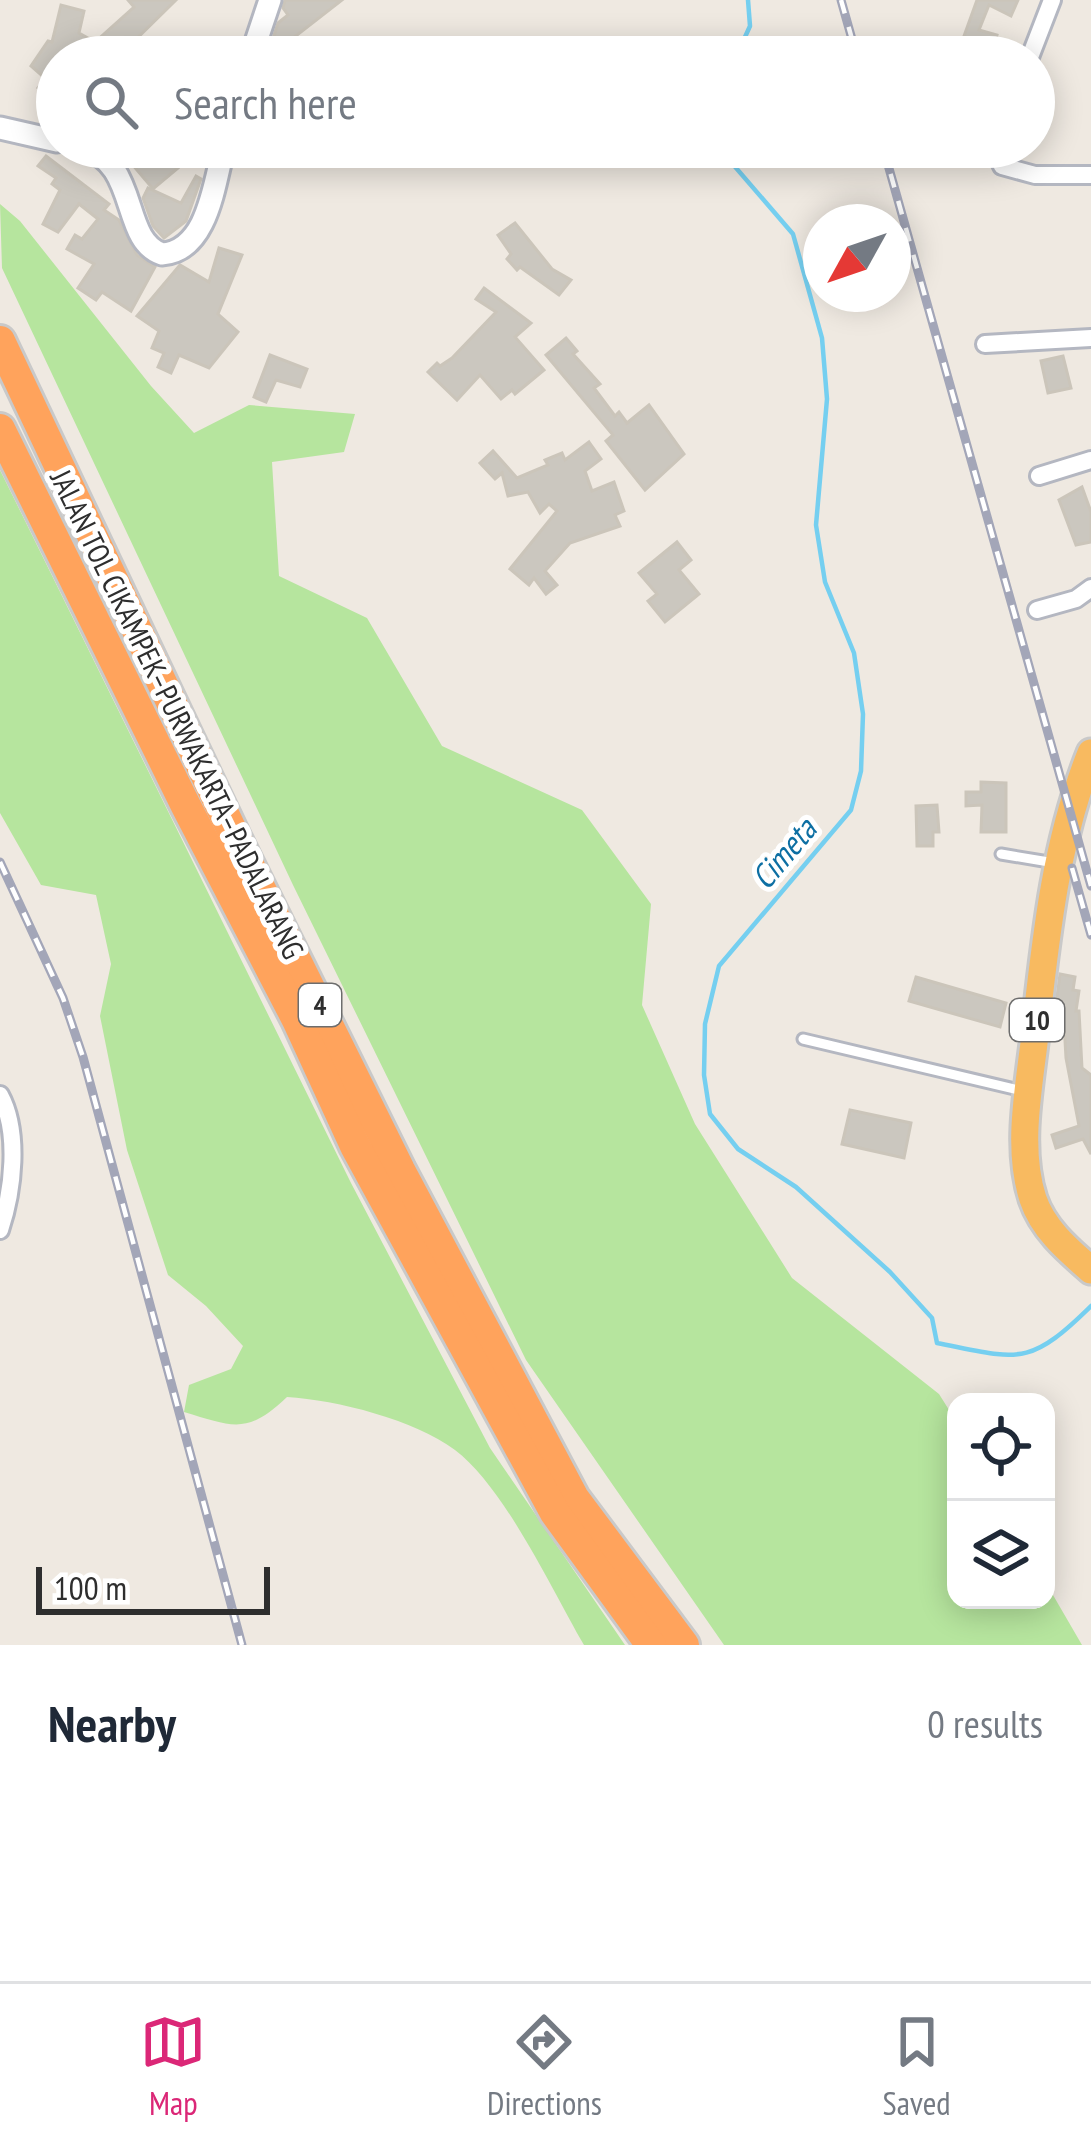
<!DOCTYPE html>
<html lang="en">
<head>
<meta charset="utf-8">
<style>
  :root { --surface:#fff; --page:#f2f2f3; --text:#1f2937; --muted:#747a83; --line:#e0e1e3; --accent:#db2777 }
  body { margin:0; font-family:"PT Sans Narrow",sans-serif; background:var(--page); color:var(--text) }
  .controls { position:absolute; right:36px; bottom:36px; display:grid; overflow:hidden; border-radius:24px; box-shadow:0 6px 30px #0003 }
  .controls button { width:108px; height:108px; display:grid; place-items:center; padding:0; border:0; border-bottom:3px solid var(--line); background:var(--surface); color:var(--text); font:60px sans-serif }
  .compass { position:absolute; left:803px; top:204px; width:108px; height:108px; border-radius:50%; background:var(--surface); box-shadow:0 6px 30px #0003; rotate:230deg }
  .scale { position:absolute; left:36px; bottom:30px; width:234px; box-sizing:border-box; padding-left:12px; border:6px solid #2e2e2e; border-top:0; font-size:33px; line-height:42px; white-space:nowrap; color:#2e2e2e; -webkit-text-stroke:9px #fff; paint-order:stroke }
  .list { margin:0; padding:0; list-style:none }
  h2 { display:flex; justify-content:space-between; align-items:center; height:156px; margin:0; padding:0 48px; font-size:51px }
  h2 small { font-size:39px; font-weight:400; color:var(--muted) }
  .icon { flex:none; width:66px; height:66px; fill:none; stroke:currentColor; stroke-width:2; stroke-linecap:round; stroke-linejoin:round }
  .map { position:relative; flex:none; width:1091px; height:1645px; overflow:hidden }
  .search { position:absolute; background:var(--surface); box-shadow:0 6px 30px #0003; left:36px; right:36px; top:36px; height:132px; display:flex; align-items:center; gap:30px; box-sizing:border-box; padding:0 42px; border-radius:66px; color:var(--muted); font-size:45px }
  .sheet { height:336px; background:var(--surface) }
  nav { display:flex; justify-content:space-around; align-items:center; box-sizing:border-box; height:168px; border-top:3px solid var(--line); background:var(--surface); font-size:33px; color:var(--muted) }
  nav a { display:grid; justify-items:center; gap:6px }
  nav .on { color:var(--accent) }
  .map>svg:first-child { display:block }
  .green { fill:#b6e59e }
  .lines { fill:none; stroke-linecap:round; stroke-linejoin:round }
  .stream { stroke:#75cff0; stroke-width:4.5 }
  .building { fill:#cbc7bf; stroke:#cbc5ba; stroke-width:3 }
  .service-casing { stroke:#b4b7c1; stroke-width:15 }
  .minor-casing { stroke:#b4b7c1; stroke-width:22 }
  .tertiary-casing { stroke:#b4b7c1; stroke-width:27 }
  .trunk-casing { stroke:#c9c9c9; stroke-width:33 }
  .motorway-casing { stroke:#c9c9c9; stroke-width:36 }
  .service { stroke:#fff; stroke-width:9 }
  .minor { stroke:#fff; stroke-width:16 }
  .tertiary { stroke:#fff; stroke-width:21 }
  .trunk { stroke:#f8ba60; stroke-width:27 }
  .motorway { stroke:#ffa35c; stroke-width:30 }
  .rail-casing { stroke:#a3a6b8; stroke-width:9 }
  .rail { stroke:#fff; stroke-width:4.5; stroke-dasharray:14; stroke-linecap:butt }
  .labels { text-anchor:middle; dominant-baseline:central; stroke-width:10; stroke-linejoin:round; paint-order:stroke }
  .shield { fill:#fff; stroke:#6d6d6d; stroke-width:3 }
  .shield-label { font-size:27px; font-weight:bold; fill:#2e2e2e }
  .street-label { font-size:30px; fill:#2e2e2e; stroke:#fff }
  .water-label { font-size:33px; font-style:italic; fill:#0d6fa3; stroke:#fff }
</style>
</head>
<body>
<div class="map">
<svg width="1091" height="1645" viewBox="0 0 1091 1645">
  <rect width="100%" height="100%" fill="#efe9e1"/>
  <!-- green -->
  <g class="green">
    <polygon points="0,204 20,221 151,386 194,433 249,405 355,414 344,452 272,462 279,576 367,618 442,746 582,810 651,904 642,1005 695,1124 792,1278 939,1394 956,1421 956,1600 1046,1600 1046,1583 1082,1645 724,1645 526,1360 293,885 2,268"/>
    <path d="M 0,470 L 351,1183 L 490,1448 L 625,1645 L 584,1645 C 552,1590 505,1488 455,1450 C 415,1420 337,1400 287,1397 C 247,1435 234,1427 184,1412 L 189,1385 L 231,1369 L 243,1346 L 206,1306 L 168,1275 L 127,1150 L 100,1016 L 111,964 L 96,895 L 41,885 L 0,813 Z"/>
  </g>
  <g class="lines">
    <!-- stream -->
    <g class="stream">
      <polyline points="736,57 750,26 748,0"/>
      <path d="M 718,147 L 793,234 L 822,338 L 827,399 L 816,525 L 825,582 L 854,653 L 863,714 L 861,771 L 851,810 L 719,966 L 705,1024 L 704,1075 L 710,1114 L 738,1149 L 796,1187 L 890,1272 L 932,1318 L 937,1343 C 1019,1359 1028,1368 1091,1306"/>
    </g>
  </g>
  <!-- building -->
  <g class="building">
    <polygon points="128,0 176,0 118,57 57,57 57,106 38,88 46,79 31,66 48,41 52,42 61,5 84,11 79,33 95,42 134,7"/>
    <polygon points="285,0 342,0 274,53 270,48 278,23 288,15 283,8"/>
    <polygon points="977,0 1018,0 1011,16 989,5 979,30 997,35 991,57 972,57 973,53 959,50"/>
    <polygon points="150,147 161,147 178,168 153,189 131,163"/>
    <polygon points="46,156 109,204 104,210 119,220 137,255 155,267 131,311 102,292 96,300 78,288 94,264 67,249 75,235 82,239 98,219 79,204 58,232 43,224 60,190 52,184 56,178 38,166"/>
    <polygon points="196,176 201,179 186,221 164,238 153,226 143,198 148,188 181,203"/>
    <polygon points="515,223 552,269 571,280 559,295 520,267 517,270 507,259 511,254 498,235"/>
    <polygon points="219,248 242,255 218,314 238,332 209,368 179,355 171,373 158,367 164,353 152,348 159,331 137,316 180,265 209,282"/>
    <polygon points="484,288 531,323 515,337 544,370 515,394 512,390 501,399 480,375 457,400 428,372 437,363 440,366 452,358 496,312 476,299"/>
    <polygon points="566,338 577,351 573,354 600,384 594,388 615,416 619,412 627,423 649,405 684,454 645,490 606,441 613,435 546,355"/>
    <polygon points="270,355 307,369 300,387 276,380 266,402 254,397"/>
    <polygon points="1063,356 1071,388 1048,393 1041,361"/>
    <polygon points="589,442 601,459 585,471 592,491 614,482 624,511 615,515 620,526 570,543 545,571 557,585 546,594 534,578 529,585 510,569 557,511 549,504 540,513 528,492 508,496 502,473 495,479 480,463 493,451 517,478 548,465 545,460 562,453 565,460"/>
    <polygon points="1082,487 1091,512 1091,542 1076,545 1059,500"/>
    <polygon points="677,542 691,560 679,570 699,594 665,622 648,601 657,594 639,573"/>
    <polygon points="981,782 1006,783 1006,832 981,832 982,805 966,806 966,792 981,792"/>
    <polygon points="937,805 939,832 933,832 933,846 917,846 916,806"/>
    <polygon points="1060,974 1075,977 1073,990 1079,991 1076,1011 1079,1011 1082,1068 1091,1075 1091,1154 1083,1139 1056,1148 1052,1135 1079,1126 1066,1058 1063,1005 1056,1004"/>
    <polygon points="916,977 1006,1003 1000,1027 909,1001"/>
    <polygon points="850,1110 911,1123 904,1158 842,1144"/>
  </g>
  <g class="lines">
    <!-- service casing -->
    <g class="service-casing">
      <g id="service">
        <polyline points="1001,854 1055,863"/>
        <polyline points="803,1039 1023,1091"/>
      </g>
    </g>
    <!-- minor casing -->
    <g class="minor-casing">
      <g id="minor">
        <polyline points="1030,57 1052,0"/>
        <polyline points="993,147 1002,166 1035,175 1091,175"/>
        <polyline points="985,344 1091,338"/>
        <polyline points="1039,476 1091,460"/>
        <polyline points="1037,610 1076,599 1091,588"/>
        <path d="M 0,1095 C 20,1132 13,1191 0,1230"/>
      </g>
    </g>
    <!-- tertiary casing -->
    <g class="tertiary-casing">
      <g id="tertiary">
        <polyline points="251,57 270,0"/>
        <polyline points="0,128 57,141"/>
        <path d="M 81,147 C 140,161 120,240 162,254 C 208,251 214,183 224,147"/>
      </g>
    </g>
    <!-- trunk casing -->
    <g class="trunk-casing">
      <path id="trunk" d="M 1091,753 C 1054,846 1045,945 1034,1043 C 1028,1093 1017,1150 1033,1199 C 1043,1229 1068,1250 1091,1270"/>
    </g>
    <!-- motorway casing -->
    <g class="motorway-casing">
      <g id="motorway">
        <polyline points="0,341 235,837 400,1170 574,1498 684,1645"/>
        <polyline points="0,429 186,806 297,1020 355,1146 555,1513 651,1645"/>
      </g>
    </g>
    <!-- service -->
    <use href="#service" class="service"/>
    <!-- minor -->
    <use href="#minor" class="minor"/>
    <!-- tertiary -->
    <use href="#tertiary" class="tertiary"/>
    <!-- trunk -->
    <use href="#trunk" class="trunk"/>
    <!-- motorway -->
    <use href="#motorway" class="motorway"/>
    <!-- rail casing -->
    <g class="rail-casing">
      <g id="rail">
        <polyline points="841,0 857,57"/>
        <polyline points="883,147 1091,886"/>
        <polyline points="0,862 63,998 83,1057 242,1645"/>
        <polyline points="1072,868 1091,935"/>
      </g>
    </g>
    <!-- rail -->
    <use href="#rail" class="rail"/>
  </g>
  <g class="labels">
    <!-- shield labels -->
    <g class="shield">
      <rect x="299" y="984" width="42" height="42" rx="9"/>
      <rect x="1010" y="999" width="54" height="42" rx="9"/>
    </g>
    <g class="shield-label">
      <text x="320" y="1005">4</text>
      <text x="1037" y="1020">10</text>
    </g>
    <!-- street labels -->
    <g class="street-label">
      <text transform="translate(178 714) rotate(64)">JALAN TOL CIKAMPEK–PURWAKARTA–PADALARANG</text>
    </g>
    <!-- water labels -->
    <g class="water-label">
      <text transform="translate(783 853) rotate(-50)">Cimeta</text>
    </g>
  </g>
</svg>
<div class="controls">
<button><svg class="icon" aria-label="locate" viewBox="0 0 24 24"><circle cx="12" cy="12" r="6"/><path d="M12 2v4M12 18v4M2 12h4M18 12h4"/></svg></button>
<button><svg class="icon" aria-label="layers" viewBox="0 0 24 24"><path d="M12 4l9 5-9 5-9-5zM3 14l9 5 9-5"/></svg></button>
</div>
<svg class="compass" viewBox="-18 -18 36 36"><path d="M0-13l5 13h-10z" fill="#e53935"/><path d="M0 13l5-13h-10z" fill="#747a83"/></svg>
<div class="scale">100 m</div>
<div class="search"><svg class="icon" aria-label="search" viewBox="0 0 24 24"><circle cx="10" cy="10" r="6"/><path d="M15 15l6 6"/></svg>Search here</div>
</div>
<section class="sheet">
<h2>Nearby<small>0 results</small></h2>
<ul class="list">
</ul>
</section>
<nav>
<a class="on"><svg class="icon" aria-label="map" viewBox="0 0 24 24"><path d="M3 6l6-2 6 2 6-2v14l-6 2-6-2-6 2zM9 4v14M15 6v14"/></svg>Map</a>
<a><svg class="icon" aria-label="directions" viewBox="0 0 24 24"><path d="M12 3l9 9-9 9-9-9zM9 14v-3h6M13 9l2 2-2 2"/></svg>Directions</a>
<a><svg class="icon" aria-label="saved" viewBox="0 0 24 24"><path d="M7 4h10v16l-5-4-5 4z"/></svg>Saved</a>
</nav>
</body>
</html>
